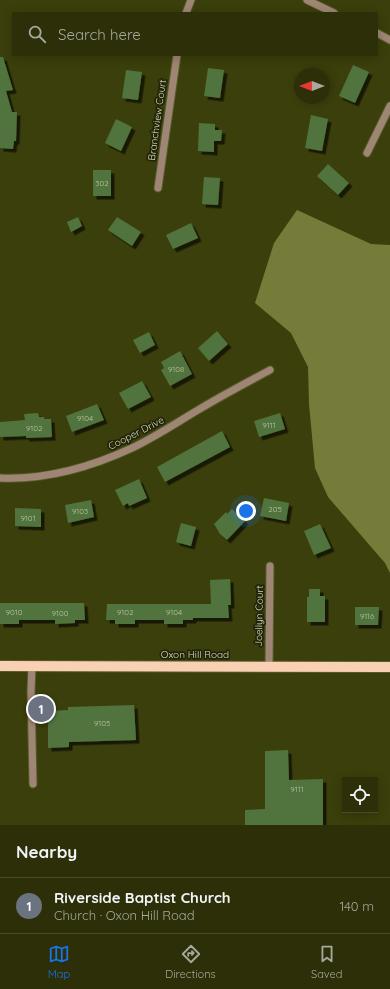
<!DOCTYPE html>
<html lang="en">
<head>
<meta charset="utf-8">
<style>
  :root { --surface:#2c2f08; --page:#383b16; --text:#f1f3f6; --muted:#a6a99c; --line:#484a29; --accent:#1a73e8 }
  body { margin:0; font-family:Quicksand,sans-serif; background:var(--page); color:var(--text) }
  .controls { position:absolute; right:12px; bottom:12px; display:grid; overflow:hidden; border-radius:0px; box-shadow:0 2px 10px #0003 }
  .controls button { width:36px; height:36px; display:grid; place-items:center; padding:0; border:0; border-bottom:1px solid var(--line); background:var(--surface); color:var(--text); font:20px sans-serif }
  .compass { position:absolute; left:294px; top:68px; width:36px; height:36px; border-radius:50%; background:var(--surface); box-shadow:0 2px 10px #0003; rotate:270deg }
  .you { position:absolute; left:246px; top:511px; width:14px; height:14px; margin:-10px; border:3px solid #fff; border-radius:50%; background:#1a73e8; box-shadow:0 0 0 6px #1a73e833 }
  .badge { display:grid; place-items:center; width:26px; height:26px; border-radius:50%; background:var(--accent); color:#fff; font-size:13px; font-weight:700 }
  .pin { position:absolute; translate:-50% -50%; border:2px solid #fff; box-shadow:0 1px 4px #0006 }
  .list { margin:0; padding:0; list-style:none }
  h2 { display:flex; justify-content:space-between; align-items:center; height:52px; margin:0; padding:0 16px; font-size:17px }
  h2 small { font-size:13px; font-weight:400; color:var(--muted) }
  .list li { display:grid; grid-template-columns:26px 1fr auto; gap:12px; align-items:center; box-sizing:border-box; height:56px; padding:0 16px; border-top:1px solid var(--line) }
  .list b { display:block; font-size:15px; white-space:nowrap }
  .list p { margin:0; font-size:13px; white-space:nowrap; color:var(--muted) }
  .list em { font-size:13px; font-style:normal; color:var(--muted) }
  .icon { flex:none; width:22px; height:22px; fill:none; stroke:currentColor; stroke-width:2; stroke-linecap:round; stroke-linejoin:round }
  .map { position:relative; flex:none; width:390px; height:825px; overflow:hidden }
  .search { position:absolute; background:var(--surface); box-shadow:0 2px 10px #0003; left:12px; right:12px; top:12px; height:44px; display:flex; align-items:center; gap:10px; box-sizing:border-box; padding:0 14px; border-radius:0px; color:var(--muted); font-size:15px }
  .sheet { height:108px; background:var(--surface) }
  nav { display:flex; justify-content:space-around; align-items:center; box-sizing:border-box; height:56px; border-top:1px solid var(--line); background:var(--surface); font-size:11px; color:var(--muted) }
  nav a { display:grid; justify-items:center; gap:2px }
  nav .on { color:var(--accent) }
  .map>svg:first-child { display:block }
  .forest { fill:#757c3a }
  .building { fill:#51733c; filter:url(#shadow) }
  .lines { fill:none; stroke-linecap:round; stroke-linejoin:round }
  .minor-casing { stroke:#575b2b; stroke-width:9 }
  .major-casing { stroke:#575b2b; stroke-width:12 }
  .minor { stroke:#9f8574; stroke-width:7 }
  .major { stroke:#fad0b5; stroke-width:10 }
  .labels { text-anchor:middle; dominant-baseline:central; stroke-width:3.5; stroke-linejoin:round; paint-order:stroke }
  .number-label { font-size:8px; fill:#b6c29b }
  .street-label { font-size:10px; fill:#d7dcbb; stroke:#222409 }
</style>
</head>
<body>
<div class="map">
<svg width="390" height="825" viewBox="0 0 390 825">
  <defs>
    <filter id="shadow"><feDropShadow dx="3.5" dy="3.5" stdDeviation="0" flood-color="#0009"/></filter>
  </defs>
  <rect width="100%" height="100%" fill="#3b3f0b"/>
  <!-- forest -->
  <polygon class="forest" points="297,210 371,244 390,245 390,573 385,563 328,497 315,468 309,404 308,367 291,333 255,303 274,243"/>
  <!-- building -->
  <g class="building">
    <polygon points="0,57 3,57 13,90 6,91 12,112 17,112 16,141 14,141 13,149 0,148"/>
    <polygon points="353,65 369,72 355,103 339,96"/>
    <polygon points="208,68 224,70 220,98 204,96"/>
    <polygon points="126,70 142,72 138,100 122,98"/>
    <polygon points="311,115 328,119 322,151 305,148"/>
    <polygon points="116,119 132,127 121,151 105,143"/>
    <polygon points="199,123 215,124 215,130 222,130 221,141 214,141 214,152 198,151"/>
    <polygon points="328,164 349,183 338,195 317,176"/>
    <rect x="93" y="170" width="18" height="26"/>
    <polygon points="204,177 220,178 218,205 202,204"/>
    <polygon points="78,217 82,226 71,232 67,222"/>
    <polygon points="117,217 141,232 132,246 108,230"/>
    <polygon points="191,223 198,238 173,249 166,235"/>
    <polygon points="217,331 228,344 209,361 198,348"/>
    <polygon points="149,332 155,345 140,353 133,340"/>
    <polygon points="180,351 192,374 170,386 161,370 164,368 161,362"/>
    <polygon points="142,381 151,397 128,409 119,393"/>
    <polygon points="97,404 104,420 72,432 66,416"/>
    <polygon points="38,413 39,417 44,417 44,419 51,419 52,437 26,438 26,436 0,437 0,422 25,420 24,414"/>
    <polygon points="280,413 285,429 259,437 254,421"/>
    <polygon points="222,431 230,447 165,482 157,467"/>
    <polygon points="139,479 147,498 129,506 128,503 123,506 115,490"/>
    <polygon points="264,498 289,503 286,521 260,516"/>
    <polygon points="91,500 94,517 68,523 65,505"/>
    <polygon points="15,508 41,509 41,527 15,526"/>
    <polygon points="232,509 245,521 227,540 220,534 214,524 226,512 227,514"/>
    <polygon points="181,523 196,527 191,546 176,542"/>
    <polygon points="320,524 331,548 314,555 304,531"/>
    <polygon points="230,579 231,605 228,605 229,618 193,618 193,620 183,620 183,624 164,624 164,620 135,620 135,624 115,624 115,620 106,620 107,604 211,604 210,580"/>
    <polygon points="309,589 320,589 320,596 325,596 325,622 307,622 307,597 309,597"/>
    <polygon points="0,603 84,603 85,620 75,620 75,623 55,624 55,620 19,620 19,624 0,624"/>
    <polygon points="355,607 379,607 378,625 355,625"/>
    <polygon points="134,705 136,740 69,742 69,747 48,748 48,711 68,710 68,707"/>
    <polygon points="288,750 289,780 323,779 323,825 245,825 245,810 265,809 265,751"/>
  </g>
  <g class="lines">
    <!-- minor casing -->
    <g class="minor-casing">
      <g id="minor">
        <polyline points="307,0 334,13"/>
        <polyline points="186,13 191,0"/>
        <polyline points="377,33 390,40"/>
        <polyline points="367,153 390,106"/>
        <polyline points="158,188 177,55"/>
        <path d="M 0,478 C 45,480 91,467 132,448 C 155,437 176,423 198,410 C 221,396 246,383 270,370"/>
        <polyline points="32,666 31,691 33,784"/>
        <polyline points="269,666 270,566"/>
      </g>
    </g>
    <!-- major casing -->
    <g class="major-casing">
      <polyline id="major" points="0,666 390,667"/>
    </g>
    <!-- minor -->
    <use href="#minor" class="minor"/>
    <!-- major -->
    <use href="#major" class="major"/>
  </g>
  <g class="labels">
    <!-- number labels -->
    <g class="number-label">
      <text x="102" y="183">302</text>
      <text x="176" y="369">9108</text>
      <text x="85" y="418">9104</text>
      <text x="269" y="425">9111</text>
      <text x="34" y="428">9102</text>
      <text x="275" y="509">205</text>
      <text x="80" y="511">9103</text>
      <text x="28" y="518">9101</text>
      <text x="14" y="612">9010</text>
      <text x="125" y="612">9102</text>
      <text x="174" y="612">9104</text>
      <text x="60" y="613">9100</text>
      <text x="367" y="616">9116</text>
      <text x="102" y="723">9105</text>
      <text x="297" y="789">9111</text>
    </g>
    <!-- street labels -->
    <g class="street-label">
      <text transform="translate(157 120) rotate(-82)">Branchview Court</text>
      <text transform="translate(136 433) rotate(-27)">Cooper Drive</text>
      <text transform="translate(259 616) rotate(-89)">Joellyn Court</text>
      <text x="195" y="654">Oxon Hill Road</text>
    </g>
  </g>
</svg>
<div class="controls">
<button><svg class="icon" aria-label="locate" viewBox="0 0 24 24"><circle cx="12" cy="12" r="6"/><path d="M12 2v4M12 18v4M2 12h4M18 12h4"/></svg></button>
</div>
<svg class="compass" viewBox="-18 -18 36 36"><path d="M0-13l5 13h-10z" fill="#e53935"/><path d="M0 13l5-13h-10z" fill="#a6a99c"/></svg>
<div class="you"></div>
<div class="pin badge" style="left:41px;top:709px;background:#6b7280">1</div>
<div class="search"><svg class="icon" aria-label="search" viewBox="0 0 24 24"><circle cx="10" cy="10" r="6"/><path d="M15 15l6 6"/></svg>Search here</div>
</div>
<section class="sheet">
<h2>Nearby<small></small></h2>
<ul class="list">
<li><span class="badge" style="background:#6b7280">1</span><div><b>Riverside Baptist Church</b><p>Church · Oxon Hill Road</p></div><em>140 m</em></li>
</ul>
</section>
<nav>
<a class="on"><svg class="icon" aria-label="map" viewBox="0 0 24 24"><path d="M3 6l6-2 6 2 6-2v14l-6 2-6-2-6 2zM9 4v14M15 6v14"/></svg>Map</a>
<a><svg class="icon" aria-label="directions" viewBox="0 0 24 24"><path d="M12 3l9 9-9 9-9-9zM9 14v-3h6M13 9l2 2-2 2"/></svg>Directions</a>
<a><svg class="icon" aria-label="saved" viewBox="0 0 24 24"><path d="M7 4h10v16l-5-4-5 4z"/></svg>Saved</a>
</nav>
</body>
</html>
